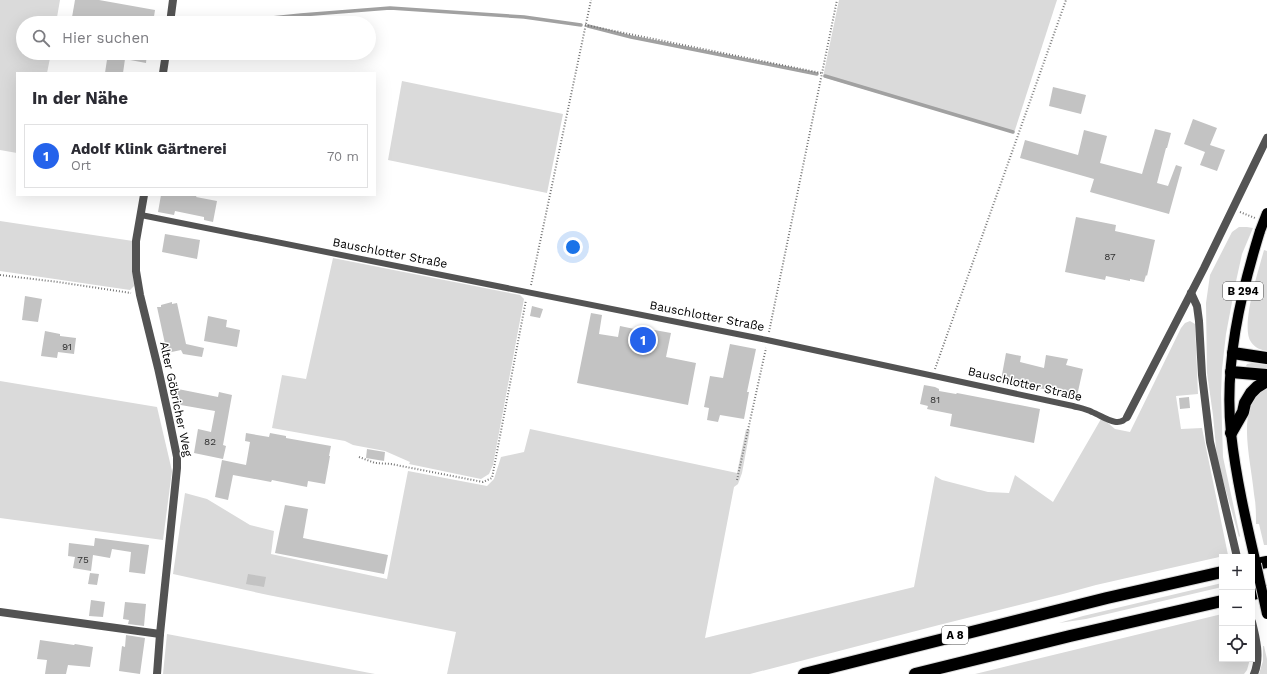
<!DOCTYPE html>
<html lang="de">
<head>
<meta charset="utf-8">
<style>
  :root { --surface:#fff; --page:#f2f2f3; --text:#2b2b33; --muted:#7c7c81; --line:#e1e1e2; --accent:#2563eb }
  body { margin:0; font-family:"Work Sans",sans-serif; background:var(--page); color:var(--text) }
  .controls { position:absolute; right:12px; bottom:12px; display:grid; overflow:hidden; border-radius:0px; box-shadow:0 4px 16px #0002 }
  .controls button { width:36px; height:36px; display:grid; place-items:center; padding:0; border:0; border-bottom:1px solid var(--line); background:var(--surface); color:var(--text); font:20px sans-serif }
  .you { position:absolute; left:573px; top:247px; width:14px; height:14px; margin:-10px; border:3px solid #fff; border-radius:50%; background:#1a73e8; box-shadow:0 0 0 6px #1a73e833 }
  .badge { display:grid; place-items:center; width:26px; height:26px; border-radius:50%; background:var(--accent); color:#fff; font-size:13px; font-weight:700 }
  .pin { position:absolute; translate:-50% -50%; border:2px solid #fff; box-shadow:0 1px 4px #0006 }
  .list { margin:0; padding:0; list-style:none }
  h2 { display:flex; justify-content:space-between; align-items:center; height:52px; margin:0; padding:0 16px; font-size:17px }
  h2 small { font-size:13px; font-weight:400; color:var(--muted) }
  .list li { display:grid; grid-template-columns:26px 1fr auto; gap:12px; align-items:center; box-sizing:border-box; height:64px; margin:0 8px 8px; padding:0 8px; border:1px solid var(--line); border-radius:0px }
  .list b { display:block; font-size:15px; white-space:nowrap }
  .list p { margin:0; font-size:13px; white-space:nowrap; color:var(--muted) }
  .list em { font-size:13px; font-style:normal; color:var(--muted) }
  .icon { flex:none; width:22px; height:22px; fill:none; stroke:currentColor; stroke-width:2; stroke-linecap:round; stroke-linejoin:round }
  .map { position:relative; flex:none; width:1267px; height:674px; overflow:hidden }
  .search { position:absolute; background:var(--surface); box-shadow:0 4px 16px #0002; left:16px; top:16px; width:360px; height:44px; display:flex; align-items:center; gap:10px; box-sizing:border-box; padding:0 14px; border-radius:22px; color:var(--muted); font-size:15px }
  .panel { position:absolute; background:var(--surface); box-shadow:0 4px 16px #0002; left:16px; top:72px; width:360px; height:124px; border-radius:0px }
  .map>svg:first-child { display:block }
  .green { fill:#dadada }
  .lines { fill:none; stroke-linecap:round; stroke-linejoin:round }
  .stream { stroke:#a1a1a1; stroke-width:3.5 }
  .building { fill:#c3c3c3 }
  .primary-casing { stroke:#dbdbdb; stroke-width:12 }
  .motorway-casing { stroke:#dbdbdb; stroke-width:14 }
  .path { stroke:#757575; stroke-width:2; stroke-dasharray:1 2; stroke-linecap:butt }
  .service { stroke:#535353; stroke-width:6 }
  .minor { stroke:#535353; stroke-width:8 }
  .primary { stroke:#000; stroke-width:10 }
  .motorway { stroke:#000; stroke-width:12 }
  .primary-bridge-casing { stroke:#dbdbdb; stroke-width:12; stroke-linecap:butt }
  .primary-bridge { stroke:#000; stroke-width:10 }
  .labels { text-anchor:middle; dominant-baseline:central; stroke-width:3; stroke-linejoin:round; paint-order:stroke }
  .number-label { font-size:10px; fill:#313131 }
  .shield { fill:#fff; stroke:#4c4c4c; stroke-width:1 }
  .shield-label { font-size:11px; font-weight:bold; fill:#000 }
  .street-label { font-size:12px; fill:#000; stroke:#fff }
</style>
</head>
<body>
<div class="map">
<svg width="1267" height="674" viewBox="0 0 1267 674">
  <rect width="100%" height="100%" fill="#fff"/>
  <!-- green -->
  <g class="green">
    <polygon points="0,0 60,0 56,23 23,23 23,53 51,53 47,73 17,73 17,153 0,150"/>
    <polygon points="839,0 1057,0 1014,133 823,77"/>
    <polygon points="402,81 563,114 547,193 388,160"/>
    <polygon points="0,221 133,241 132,253 134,286 130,290 0,271"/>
    <polygon points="1239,227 1247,227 1253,228 1242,254 1235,286 1226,334 1222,369 1221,394 1223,457 1240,536 1239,537 1217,459 1213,415 1207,373 1206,303 1210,275 1232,232"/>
    <path d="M 1264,250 L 1267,251 L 1267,351 C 1261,350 1255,348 1251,342 C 1240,327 1259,269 1264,250 Z"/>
    <polygon points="333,258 520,295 524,299 493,465 489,474 481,479 409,464 410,462 385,451 353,445 345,441 272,428 282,375 306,379"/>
    <polygon points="1190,321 1195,324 1198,394 1176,396 1181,429 1202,428 1228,555 1096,585 1063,594 939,625 750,674 447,674 456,632 268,595 173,574 185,493 207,499 250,525 274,531 271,554 387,579 408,471 487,486 494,479 501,457 524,452 530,429 737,473 746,429 750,430 742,473 738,484 734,487 705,638 914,587 935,476 942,480 988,492 1009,493 1015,475 1053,502 1101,419 1108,423 1115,429 1130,432 1181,328 1185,323"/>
    <polygon points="1252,363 1267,365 1267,370 1253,370 1246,366 1247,364"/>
    <polygon points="0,381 157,407 172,471 163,540 0,518"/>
    <path d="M 1267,386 L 1267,545 L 1264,545 L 1259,524 L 1256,524 C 1256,514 1256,504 1254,494 C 1252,470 1242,430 1250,408 C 1253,398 1260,393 1267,386 Z"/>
    <polygon points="1222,583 1222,587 1086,619 1059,623 1083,616"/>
    <polygon points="1222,614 1222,659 1250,659 1247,670 1244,674 975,674"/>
    <polygon points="167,634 375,674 163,674"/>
    <polygon points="1263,646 1264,646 1267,659 1267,674 1259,674 1263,661"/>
  </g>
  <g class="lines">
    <!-- stream -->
    <g class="stream">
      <polyline points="221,23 301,15 390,8 524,17 581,25"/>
      <polyline points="588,26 631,37 817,74"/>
      <polyline points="825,76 1013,132"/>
    </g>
  </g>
  <!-- building -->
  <g class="building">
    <polygon points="75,0 99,0 155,10 153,23 71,23"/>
    <polygon points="108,53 147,53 146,63 125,59 123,73 105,73"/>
    <polygon points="1053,87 1086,95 1081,114 1049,106"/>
    <polygon points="1193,119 1217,128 1210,145 1225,150 1217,171 1200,165 1205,152 1184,144"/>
    <polygon points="1155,129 1171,133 1167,148 1166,148 1157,183 1168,186 1176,165 1182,167 1169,214 1090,192 1094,179 1020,158 1025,140 1078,155 1084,130 1107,136 1100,163 1142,174"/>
    <polygon points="161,195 197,195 196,197 217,201 213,222 204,220 204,217 175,211 174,215 158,212"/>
    <polygon points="1076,217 1116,225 1115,231 1155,240 1147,276 1146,275 1144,282 1130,279 1130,281 1106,276 1105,280 1065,272"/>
    <polygon points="165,234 200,240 197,259 162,252"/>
    <polygon points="25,296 42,299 38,322 22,320"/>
    <polygon points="172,302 172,304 177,303 186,344 204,348 202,357 183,354 181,350 167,353 157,307 161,307 161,305"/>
    <polygon points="532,306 543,309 540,318 530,316"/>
    <polygon points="591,313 602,315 599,334 618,337 620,326 649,332 649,329 671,333 666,357 696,363 688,405 577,383"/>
    <polygon points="208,316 227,320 226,327 240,330 237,347 204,341"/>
    <polygon points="45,331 60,334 60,336 76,338 74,354 58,352 57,358 41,356"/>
    <polygon points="730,344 756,349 747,392 749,392 744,419 720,415 718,422 707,420 709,408 704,407 710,376 723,378"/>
    <polygon points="1006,353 1021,356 1020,362 1044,368 1046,355 1068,359 1066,365 1083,369 1077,396 1001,380"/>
    <polygon points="924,385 935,387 939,389 939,391 956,394 957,393 1040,409 1034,443 950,426 952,414 927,409 928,406 920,404"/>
    <polygon points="178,389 218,397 219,392 232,395 223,445 226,446 223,459 194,453 198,429 211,432 215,411 175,404"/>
    <polygon points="1189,397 1190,408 1180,409 1179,398"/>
    <polygon points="246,433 269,437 270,433 286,436 286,438 331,446 329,456 330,456 325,484 308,481 307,487 272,480 271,482 233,475 228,500 215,497 222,460 246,465 250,442 245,441"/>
    <polygon points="367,449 385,452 384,461 366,458"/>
    <polygon points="285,505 308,509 303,538 388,555 384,574 275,553"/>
    <polygon points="95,538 149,545 145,574 129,572 131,552 112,549 110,558 93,555 91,571 73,568 75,557 68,556 69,543 94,546"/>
    <polygon points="90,573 99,574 97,585 88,584"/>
    <polygon points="248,574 266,577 264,587 246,584"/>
    <polygon points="91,600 105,602 103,617 89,616"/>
    <polygon points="125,602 146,604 144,626 128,624 129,620 123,619"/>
    <polygon points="126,635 145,638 140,674 119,671 122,646 125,647"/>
    <polygon points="40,640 74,645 75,644 93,647 90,667 68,665 66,674 45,674 47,660 37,659"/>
  </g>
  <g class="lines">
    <!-- primary casing -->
    <g class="primary-casing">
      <path id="primary" d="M 1256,564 C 1246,521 1236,478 1231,433 C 1224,365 1240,296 1260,231"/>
    </g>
    <!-- motorway casing -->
    <g class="motorway-casing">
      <g id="motorway">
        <polyline points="1233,353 1267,358"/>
        <polyline points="1231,372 1267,375"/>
        <polyline points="1231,433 1243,412 1245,403 1251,393 1257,387 1267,381"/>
        <polyline points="1252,565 1267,562"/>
        <polyline points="1252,594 1267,591"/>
        <polyline points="804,674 1107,598 1222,572"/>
        <polyline points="915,674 1070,636 1222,601"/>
      </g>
    </g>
    <!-- path -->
    <g class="path">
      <polyline points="585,25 821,73"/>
      <polyline points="1240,212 1255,218"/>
      <polyline points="0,275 58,282 131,293"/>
      <polyline points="531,285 591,0"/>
      <polyline points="769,332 837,0"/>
      <polyline points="935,369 1066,0"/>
      <polyline points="359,457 375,463 391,464 483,482 492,478 526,300"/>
      <polyline points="737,480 766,348"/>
    </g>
    <!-- service -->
    <path class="service" d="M 141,215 L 767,340 L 1073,406 C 1080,408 1086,409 1092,412 C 1103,416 1118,429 1127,417"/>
    <!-- minor -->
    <g class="minor">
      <polyline points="170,23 173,0"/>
      <polyline points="163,73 166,53"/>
      <polyline points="144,195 136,241 136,271 140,295 158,368 169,418 177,457 177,468 160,634 157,674"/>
      <polyline points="1191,293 1197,306 1199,321 1202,375 1210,442 1237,557"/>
      <polyline points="1127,417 1204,268 1267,138"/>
      <polyline points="0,612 160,634"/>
      <path d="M 1252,622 C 1256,638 1261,658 1254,674"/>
    </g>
    <!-- primary -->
    <use href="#primary" class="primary"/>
    <!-- motorway -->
    <use href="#motorway" class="motorway"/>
    <!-- primary-bridge casing -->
    <g class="primary-bridge-casing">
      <g id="primary-bridge">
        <polyline points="1260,231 1267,213"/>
        <polyline points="1256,564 1267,614"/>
      </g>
    </g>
    <!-- primary-bridge -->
    <use href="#primary-bridge" class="primary-bridge"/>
  </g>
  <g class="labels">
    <!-- number labels -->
    <g class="number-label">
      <text x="1110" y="256">87</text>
      <text x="67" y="346">91</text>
      <text x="935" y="399">81</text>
      <text x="210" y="441">82</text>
      <text x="83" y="559">75</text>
    </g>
    <!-- shield labels -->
    <g class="shield">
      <rect x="1223" y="282" width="40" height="18" rx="3"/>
      <rect x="942" y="626" width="26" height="18" rx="3"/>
    </g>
    <g class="shield-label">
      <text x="1243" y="291">B 294</text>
      <text x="955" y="635">A 8</text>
    </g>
    <!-- street labels -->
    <g class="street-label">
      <text transform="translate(390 253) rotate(11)">Bauschlotter Straße</text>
      <text transform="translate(707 316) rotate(11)">Bauschlotter Straße</text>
      <text transform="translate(1025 384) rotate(13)">Bauschlotter Straße</text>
      <text transform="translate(176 399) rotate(78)">Alter Göbricher Weg</text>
    </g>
  </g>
</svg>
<div class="controls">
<button>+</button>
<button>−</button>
<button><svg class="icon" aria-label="locate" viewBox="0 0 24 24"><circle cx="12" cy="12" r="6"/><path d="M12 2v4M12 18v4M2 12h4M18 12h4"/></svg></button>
</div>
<div class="you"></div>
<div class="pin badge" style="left:643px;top:340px">1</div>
<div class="search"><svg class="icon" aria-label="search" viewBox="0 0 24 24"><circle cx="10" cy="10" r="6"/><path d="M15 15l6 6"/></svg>Hier suchen</div>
<section class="panel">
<h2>In der Nähe<small></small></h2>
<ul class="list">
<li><span class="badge">1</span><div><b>Adolf Klink Gärtnerei</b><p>Ort</p></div><em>70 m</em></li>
</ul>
</section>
</div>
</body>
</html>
